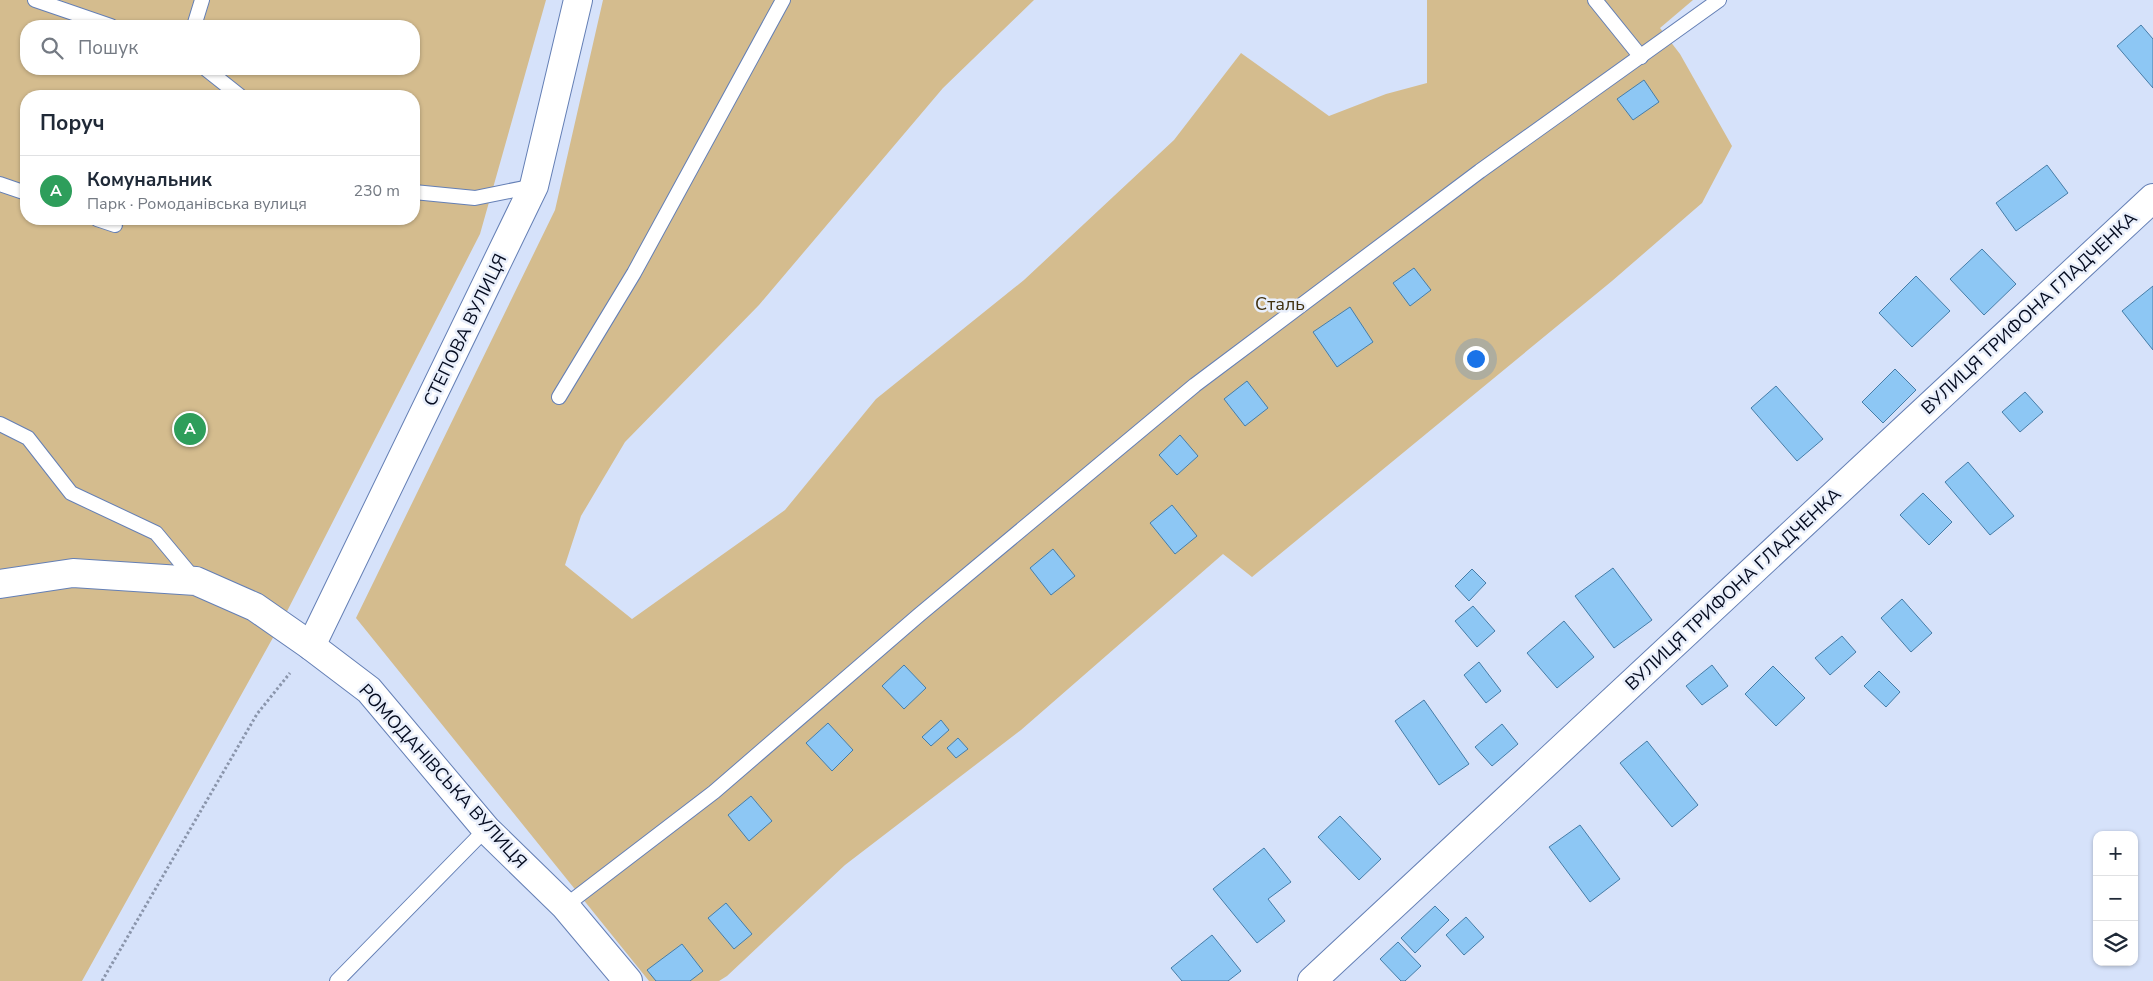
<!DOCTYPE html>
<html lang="uk">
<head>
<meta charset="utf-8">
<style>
  :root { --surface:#fff; --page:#f6f6f7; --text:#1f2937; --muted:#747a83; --line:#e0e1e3; --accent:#0b8043 }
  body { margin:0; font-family:"Nunito Sans",sans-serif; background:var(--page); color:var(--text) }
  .controls { position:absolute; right:15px; bottom:15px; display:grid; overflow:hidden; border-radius:10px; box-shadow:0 1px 4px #0004 }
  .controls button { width:45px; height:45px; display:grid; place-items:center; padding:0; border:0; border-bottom:1px solid var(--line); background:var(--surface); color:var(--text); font:25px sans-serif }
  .you { position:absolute; left:1475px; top:358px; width:18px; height:18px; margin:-12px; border:4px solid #fff; border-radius:50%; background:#1a73e8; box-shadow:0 0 0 8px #1a73e833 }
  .badge { display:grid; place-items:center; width:32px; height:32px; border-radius:50%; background:var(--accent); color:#fff; font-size:16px; font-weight:700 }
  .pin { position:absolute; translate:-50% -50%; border:2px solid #fff; box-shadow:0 1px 5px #0006 }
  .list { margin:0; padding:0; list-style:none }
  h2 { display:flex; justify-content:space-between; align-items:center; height:65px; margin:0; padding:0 20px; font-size:21px }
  h2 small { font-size:16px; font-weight:400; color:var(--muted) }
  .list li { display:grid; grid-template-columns:32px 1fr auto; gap:15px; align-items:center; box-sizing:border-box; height:70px; padding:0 20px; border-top:1px solid var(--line) }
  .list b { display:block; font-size:19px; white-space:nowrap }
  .list p { margin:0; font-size:16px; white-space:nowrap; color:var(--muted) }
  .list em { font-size:16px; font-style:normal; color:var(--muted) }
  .icon { flex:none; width:28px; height:28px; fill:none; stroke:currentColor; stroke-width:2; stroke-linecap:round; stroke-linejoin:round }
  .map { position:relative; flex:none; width:2153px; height:981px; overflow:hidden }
  .search { position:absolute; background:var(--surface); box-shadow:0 1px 4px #0004; left:20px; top:20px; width:400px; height:55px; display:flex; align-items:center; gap:12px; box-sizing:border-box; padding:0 18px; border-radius:20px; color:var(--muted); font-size:19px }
  .panel { position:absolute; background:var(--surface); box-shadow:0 1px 4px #0004; left:20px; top:90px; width:400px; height:135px; border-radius:20px }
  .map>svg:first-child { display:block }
  .green { fill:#d4bc8e; fill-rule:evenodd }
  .building { fill:#8dc7f4; stroke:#467da8 }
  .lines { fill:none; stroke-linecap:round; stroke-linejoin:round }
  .service-casing { stroke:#647fb5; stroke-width:16 }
  .minor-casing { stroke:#647fb5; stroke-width:30 }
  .path { stroke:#8a95ab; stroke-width:3; stroke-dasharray:2.5 2.5; stroke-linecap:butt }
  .service { stroke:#fff; stroke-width:14 }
  .minor { stroke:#fff; stroke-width:28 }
  .labels { text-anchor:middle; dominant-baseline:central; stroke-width:5; stroke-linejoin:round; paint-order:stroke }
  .park-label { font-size:18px; fill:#3f2f0d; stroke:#e9effb }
  .street-label { font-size:18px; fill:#040b1f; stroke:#e9effb }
</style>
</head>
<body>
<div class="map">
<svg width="2153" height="981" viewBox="0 0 2153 981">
  <rect width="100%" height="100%" fill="#d6e2fa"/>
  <!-- green -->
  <g class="green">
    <path d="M 0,0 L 546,0 L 480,234 L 280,625 L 82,981 L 0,981 ZM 26,26 L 414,26 L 414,69 L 26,69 ZM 26,96 L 414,96 L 414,219 L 26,219 Z"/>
    <polygon points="603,0 1034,0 943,88 759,305 625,442 581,516 565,565 632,619 785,510 876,399 1024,280 1174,140 1241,53 1329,116 1386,94 1427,83 1427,0 1693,0 1660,28 1680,54 1732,146 1702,203 1612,281 1252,577 1223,554 1021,730 845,865 727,976 719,981 649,981 356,618 555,210"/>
  </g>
  <!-- building -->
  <g class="building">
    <polygon points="2141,25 2153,39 2153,88 2117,46"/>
    <polygon points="1644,80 1659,102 1633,120 1617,99"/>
    <polygon points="2047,165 2068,193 2016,231 1996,203"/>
    <polygon points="1982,249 2016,284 1984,315 1950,279"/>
    <polygon points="1414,268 1431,290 1410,306 1393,283"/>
    <polygon points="1916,276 1950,311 1912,347 1879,313"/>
    <polygon points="2153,286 2153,350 2122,311"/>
    <polygon points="1350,307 1373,342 1337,367 1313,332"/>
    <polygon points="1895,369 1916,390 1883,423 1862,402"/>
    <polygon points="1247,381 1268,408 1245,426 1224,399"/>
    <polygon points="1776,386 1823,439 1797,461 1751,408"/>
    <polygon points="2025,392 2043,412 2020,432 2002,412"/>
    <polygon points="1180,435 1198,456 1177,475 1159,455"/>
    <polygon points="1968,462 2014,516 1990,535 1945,482"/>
    <polygon points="1923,493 1952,522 1929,545 1900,515"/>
    <polygon points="1172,505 1197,536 1175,554 1150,523"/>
    <polygon points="1053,549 1075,576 1051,595 1030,568"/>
    <polygon points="1613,568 1652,620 1614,648 1575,596"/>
    <polygon points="1472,569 1486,583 1469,601 1455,586"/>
    <polygon points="1902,599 1932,633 1911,652 1881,618"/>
    <polygon points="1473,606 1495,631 1477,647 1455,621"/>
    <polygon points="1564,621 1594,657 1557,688 1527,653"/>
    <polygon points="1842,636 1856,652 1830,675 1815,658"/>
    <polygon points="1479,662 1501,691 1486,703 1464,675"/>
    <polygon points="904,665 926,688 904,709 882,686"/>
    <polygon points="1712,665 1728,686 1702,705 1686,686"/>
    <polygon points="1773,666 1805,698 1776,726 1745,694"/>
    <polygon points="1879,671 1900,692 1886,707 1864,686"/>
    <polygon points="1424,700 1469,764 1439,785 1395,721"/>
    <polygon points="941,720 949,730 931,746 922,737"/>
    <polygon points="828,723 853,750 832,771 806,743"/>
    <polygon points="1502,724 1518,744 1492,766 1475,747"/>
    <polygon points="958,738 968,749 956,758 947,748"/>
    <polygon points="1647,741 1698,805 1672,827 1620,763"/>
    <polygon points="751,796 772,821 749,841 728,815"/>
    <polygon points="1340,816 1381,859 1359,880 1318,837"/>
    <polygon points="1580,825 1620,879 1590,902 1549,847"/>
    <polygon points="1264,848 1291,882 1268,899 1285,921 1257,943 1213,889"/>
    <polygon points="726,903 752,934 734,949 708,918"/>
    <polygon points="1435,906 1449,920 1415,953 1401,938"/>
    <polygon points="1466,917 1484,937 1464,955 1446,935"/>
    <polygon points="1212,935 1241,971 1228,981 1182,981 1171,968"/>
    <polygon points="1398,942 1421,966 1405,981 1401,981 1380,959"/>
    <polygon points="682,944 703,971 690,981 656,981 647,970"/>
  </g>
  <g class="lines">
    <!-- service casing -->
    <g class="service-casing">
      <g id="service">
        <polyline points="35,0 111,26"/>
        <polyline points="1595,0 1641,57"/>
        <polyline points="194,26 202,0"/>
        <polyline points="206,69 240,96"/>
        <polyline points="0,184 26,193"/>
        <polyline points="414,192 475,198 534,186"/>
        <polyline points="97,219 115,225"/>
        <polyline points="559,397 634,273 783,0"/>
        <polyline points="0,424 28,438 71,493 156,533 196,581"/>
        <polyline points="565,906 714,792 919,615 1195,385 1480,171 1719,0"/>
        <polyline points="337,981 486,829"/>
      </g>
    </g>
    <!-- minor casing -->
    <g class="minor-casing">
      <g id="minor">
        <polyline points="0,584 73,573 196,581 255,607 311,646 369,690 486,829 565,906 628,981"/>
        <polyline points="311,646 534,186 578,0"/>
        <polyline points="1312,981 2153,198"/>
      </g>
    </g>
    <!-- path -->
    <polyline class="path" points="102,981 257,714 290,673"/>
    <!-- service -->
    <use href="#service" class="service"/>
    <!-- minor -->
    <use href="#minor" class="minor"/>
  </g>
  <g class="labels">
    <!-- park labels -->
    <g class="park-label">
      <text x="1280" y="304">Сталь</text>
    </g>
    <!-- street labels -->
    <g class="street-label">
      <text transform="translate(2029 313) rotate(-43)">ВУЛИЦЯ ТРИФОНА ГЛАДЧЕНКА</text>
      <text transform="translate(465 330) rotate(-64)">СТЕПОВА ВУЛИЦЯ</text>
      <text transform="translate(1733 589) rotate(-43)">ВУЛИЦЯ ТРИФОНА ГЛАДЧЕНКА</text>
      <text transform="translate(443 776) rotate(48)">РОМОДАНІВСЬКА ВУЛИЦЯ</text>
    </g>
  </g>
</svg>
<div class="controls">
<button>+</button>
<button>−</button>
<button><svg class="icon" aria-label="layers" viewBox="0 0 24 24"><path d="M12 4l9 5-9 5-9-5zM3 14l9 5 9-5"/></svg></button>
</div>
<div class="you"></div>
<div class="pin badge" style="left:190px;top:429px;background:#2e9e5b">A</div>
<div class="search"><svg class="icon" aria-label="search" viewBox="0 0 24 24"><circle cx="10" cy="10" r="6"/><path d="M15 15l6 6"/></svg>Пошук</div>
<section class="panel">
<h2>Поруч<small></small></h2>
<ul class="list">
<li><span class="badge" style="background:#2e9e5b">A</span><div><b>Комунальник</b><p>Парк · Ромоданівська вулиця</p></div><em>230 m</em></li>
</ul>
</section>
</div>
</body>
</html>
